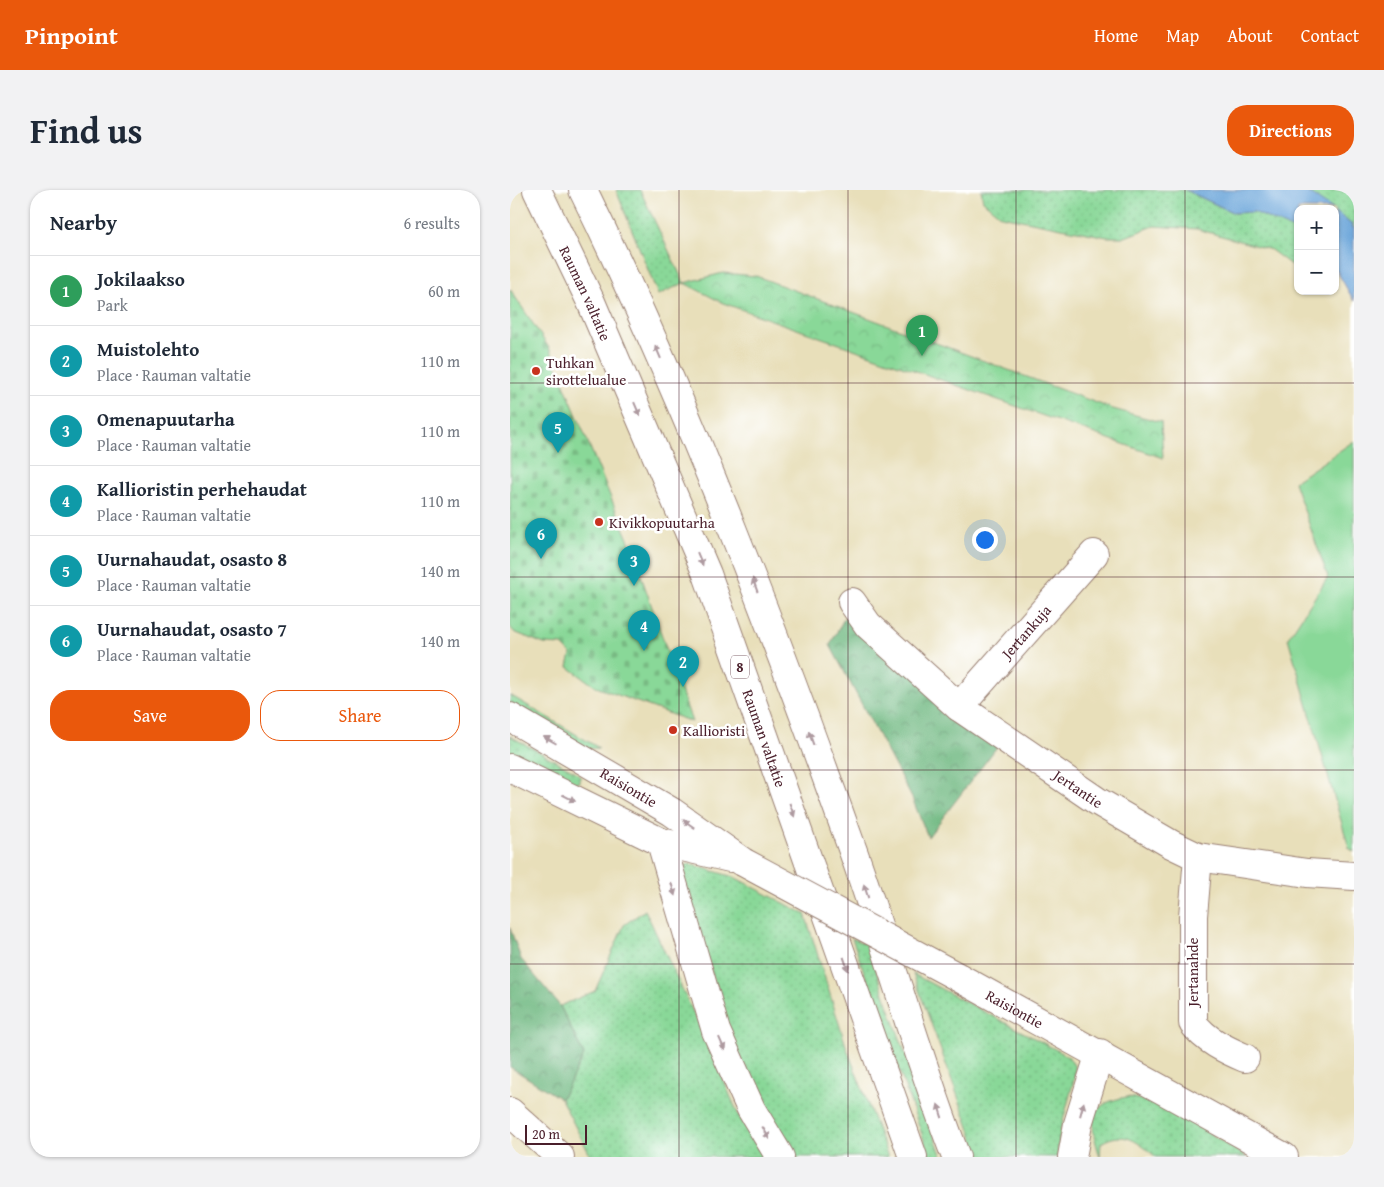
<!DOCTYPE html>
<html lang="en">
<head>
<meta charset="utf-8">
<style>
  :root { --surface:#fff; --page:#f2f2f3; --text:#1f2937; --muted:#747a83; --line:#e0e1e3; --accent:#ea580c }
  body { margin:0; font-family:"Gentium Book Plus",serif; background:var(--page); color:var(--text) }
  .controls { position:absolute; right:15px; top:15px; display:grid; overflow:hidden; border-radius:10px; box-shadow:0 1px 4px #0004 }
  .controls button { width:45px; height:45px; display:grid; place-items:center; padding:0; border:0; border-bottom:1px solid var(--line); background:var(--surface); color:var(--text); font:25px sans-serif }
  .scale { position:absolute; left:15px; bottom:12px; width:62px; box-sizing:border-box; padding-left:5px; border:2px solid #4a1f2b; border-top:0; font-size:14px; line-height:18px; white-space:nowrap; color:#4a1f2b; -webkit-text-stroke:4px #fff; paint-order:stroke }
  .you { position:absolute; left:474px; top:349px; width:18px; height:18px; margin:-12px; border:4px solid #fff; border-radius:50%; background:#1a73e8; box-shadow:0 0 0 8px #1a73e833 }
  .badge { display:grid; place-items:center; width:32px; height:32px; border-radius:50%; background:var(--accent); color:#fff; font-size:16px; font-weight:700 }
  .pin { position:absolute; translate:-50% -41px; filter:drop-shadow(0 1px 2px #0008) }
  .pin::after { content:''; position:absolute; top:26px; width:18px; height:15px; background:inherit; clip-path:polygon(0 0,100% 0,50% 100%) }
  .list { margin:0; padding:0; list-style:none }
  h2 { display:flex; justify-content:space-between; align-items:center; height:65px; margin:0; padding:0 20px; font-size:21px }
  h2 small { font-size:16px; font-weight:400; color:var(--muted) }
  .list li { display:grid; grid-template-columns:32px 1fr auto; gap:15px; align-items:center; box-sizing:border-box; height:70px; padding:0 20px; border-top:1px solid var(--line) }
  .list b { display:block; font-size:19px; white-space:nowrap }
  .list p { margin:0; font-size:16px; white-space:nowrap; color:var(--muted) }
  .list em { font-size:16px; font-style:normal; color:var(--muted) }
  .actions { display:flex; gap:10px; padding:15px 20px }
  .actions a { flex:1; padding:11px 0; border:1px solid var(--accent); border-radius:20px; text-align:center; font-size:18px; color:var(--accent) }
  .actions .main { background:var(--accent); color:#fff }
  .map { position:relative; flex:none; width:844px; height:967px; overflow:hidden; border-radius:20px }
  header { display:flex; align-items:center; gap:30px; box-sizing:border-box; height:70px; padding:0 25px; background:var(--accent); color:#fff }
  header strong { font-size:24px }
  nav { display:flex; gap:28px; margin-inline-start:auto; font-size:18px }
  .intro { display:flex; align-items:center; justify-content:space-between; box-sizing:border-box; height:120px; padding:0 30px }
  h1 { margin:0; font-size:35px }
  .button { padding:12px 22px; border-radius:20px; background:var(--accent); color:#fff; font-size:18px; font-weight:700 }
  main { display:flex; gap:30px; padding:0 30px }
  aside { flex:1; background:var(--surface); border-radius:20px; box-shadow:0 1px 4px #0004 }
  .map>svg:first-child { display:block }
  .grass { fill:url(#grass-dots); stroke:#6a7c62 }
  .forest { fill:url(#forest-crowns); stroke:#5c6c56 }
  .cemetery { fill:url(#cemetery-stones); stroke:#6a7c62 }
  .park { fill:url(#park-crowns); stroke:#6a7c62 }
  .garden { fill:#89d898; stroke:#6a7c62 }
  .water { fill:#69a4d9; stroke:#5a6282 }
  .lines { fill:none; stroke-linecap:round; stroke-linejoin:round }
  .minor-casing { stroke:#997f72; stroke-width:30 }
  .major-casing { stroke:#997f72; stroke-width:30 }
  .highway-casing { stroke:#997f72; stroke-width:30 }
  .minor { stroke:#fff; stroke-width:28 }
  .major { stroke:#fff; stroke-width:28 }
  .highway { stroke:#fff; stroke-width:28 }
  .major-bridge-casing { stroke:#997f72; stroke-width:30; stroke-linecap:butt }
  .major-bridge { stroke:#fff; stroke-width:28 }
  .oneway { fill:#ae9aa0 }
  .grid { fill:none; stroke:#4a1f2b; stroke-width:1; stroke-opacity:0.55 }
  .poi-dot { fill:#c8321e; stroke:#fff; stroke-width:2 }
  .labels { text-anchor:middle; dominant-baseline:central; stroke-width:5; stroke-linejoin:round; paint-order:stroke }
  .shield { fill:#fff; stroke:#80626b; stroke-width:1 }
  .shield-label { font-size:14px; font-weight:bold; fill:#4a1f2b }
  .street-label { font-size:15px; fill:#4a1f2b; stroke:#fff }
  .poi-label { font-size:15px; fill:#4a1f2b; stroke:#fff; text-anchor:start }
</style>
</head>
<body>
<header>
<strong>Pinpoint</strong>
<nav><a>Home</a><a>Map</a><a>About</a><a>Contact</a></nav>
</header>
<div class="intro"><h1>Find us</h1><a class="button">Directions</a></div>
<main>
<aside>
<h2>Nearby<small>6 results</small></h2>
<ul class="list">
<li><span class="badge" style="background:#2e9e5b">1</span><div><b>Jokilaakso</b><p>Park</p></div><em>60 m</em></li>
<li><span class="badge" style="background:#0f9aa8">2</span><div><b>Muistolehto</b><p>Place · Rauman valtatie</p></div><em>110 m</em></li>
<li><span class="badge" style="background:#0f9aa8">3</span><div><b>Omenapuutarha</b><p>Place · Rauman valtatie</p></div><em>110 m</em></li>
<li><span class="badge" style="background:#0f9aa8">4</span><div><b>Kallioristin perhehaudat</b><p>Place · Rauman valtatie</p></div><em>110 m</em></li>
<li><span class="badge" style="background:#0f9aa8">5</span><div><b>Uurnahaudat, osasto 8</b><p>Place · Rauman valtatie</p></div><em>140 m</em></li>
<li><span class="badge" style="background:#0f9aa8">6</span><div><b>Uurnahaudat, osasto 7</b><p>Place · Rauman valtatie</p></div><em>140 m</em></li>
</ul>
<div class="actions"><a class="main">Save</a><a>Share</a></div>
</aside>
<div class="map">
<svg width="844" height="967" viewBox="0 0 844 967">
  <defs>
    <pattern id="grass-dots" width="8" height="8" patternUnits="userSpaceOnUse" patternTransform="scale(1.25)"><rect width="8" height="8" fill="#89d898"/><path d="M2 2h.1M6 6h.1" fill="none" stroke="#78b983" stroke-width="1.8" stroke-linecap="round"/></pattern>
    <pattern id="forest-crowns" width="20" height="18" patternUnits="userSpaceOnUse" patternTransform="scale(1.25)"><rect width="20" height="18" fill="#6eb880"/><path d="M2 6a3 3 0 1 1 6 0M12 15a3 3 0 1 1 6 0" fill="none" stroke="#5c9569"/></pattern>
    <pattern id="cemetery-stones" width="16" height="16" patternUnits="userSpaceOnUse" patternTransform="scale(1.25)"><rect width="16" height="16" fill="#89d898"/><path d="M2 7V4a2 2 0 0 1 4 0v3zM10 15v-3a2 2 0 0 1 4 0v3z" fill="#78b983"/></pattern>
    <pattern id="park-crowns" width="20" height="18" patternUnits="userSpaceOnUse" patternTransform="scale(1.25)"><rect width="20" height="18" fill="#89d898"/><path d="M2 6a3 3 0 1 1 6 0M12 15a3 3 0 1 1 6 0" fill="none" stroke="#78b983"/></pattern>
  </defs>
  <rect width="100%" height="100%" fill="#fff"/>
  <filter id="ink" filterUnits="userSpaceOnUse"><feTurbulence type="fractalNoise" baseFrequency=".02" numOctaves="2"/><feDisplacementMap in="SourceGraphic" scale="10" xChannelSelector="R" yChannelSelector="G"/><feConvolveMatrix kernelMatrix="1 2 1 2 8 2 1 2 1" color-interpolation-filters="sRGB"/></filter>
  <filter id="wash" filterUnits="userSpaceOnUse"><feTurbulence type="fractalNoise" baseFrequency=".0096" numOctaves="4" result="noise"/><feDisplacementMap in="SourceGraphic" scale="20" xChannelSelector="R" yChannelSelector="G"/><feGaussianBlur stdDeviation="1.12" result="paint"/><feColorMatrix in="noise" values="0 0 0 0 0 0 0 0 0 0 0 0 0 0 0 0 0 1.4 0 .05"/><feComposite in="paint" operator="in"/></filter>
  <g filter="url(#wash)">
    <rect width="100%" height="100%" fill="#e8dfba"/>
    <!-- grass -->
    <g class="grass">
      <polygon points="106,0 130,0 174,93 148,105"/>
      <polygon points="471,0 675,0 724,23 744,22 784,40 788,44 788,76 785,78 761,60 687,39 644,36 615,47 597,47 491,26 473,11"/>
      <polygon points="795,0 844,0 844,39 841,34 825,22 825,19 821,19"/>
      <polygon points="0,505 89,558 77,559 0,513"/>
      <path d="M 0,546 L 66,582 L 70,586 L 70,592 C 56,600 14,571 0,563 Z"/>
      <polygon points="179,674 224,687 295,724 337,859 378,967 284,967 238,887 218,837 172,683 175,675"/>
      <polygon points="135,720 201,860 228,924 254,967 81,967 51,909 74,865 50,816 85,801 114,735"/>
      <polygon points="342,748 357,755 432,967 420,967"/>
      <polygon points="403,784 558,866 565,877 565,886 550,942 547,967 470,967"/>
      <path d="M 617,907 C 657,911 703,947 737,967 L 646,967 C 628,952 614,939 591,953 L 590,967 C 580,934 575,914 617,907 Z"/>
    </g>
    <!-- forest -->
    <g class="forest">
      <polygon points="338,421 490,553 418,647 402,608 320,455"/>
      <polygon points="0,738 11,769 50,816 74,865 51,909 0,877"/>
    </g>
    <!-- cemetery -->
    <polygon class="cemetery" points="0,99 39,158 120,354 182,532 86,497 58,477 61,464 52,455 34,454 4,442 0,437"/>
    <!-- park -->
    <polygon class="park" points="213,83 246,86 603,219 651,232 653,268 213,113 174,93"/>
    <!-- garden -->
    <polygon class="garden" points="844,251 844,662 839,658 778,448 818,387 784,292"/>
    <!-- water -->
    <g class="water">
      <polygon points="675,0 795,0 823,19 788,19 788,44 784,40 744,22 724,23"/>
      <polygon points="825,21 841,34 844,39 844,111 825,78"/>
    </g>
  </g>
  <g filter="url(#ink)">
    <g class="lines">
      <!-- minor casing -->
      <g class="minor-casing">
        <g id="minor">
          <path id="s1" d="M 342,412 L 358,435 L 449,517 L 587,611 L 661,654 L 688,667 L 797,683 L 844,686"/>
          <path id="s2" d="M 449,517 L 584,364"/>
          <path d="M 688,667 L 683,726 L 683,833 C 695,850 716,860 735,868"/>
          <polyline points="0,922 50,967"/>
        </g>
      </g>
      <!-- major casing -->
      <g class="major-casing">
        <g id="major">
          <path id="s3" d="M 0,527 L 162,622 L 233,672"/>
          <polyline points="0,578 151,652 220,668"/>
          <path id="s4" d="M 448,787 L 774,967"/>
        </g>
      </g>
      <!-- highway casing -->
      <g class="highway-casing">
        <g id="highway">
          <path id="s5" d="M 27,0 L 81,112 L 197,384 L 403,967"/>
          <path d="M 73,0 C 178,214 263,437 343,661 C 379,762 407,867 446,967"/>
          <polyline points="151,652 206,841 241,919 270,967"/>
          <polyline points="562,967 568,934 590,863"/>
        </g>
      </g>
      <!-- minor -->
      <use href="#minor" class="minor"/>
      <!-- major -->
      <use href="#major" class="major"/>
      <!-- highway -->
      <use href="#highway" class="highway"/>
      <!-- major-bridge casing -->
      <g class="major-bridge-casing">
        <polyline id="major-bridge" points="233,672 448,787"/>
      </g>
      <!-- major-bridge -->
      <use href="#major-bridge" class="major-bridge"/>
    </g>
    <!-- one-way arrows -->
    <defs><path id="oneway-solid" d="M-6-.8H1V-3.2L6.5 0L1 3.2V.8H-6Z" transform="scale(1.25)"/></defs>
    <g class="oneway">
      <use href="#oneway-solid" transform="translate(148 162) rotate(-113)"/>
      <use href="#oneway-solid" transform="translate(127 219) rotate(67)"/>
      <use href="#oneway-solid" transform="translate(190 369) rotate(67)"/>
      <use href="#oneway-solid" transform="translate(245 395) rotate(-110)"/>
      <use href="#oneway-solid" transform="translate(301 548) rotate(-110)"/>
      <use href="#oneway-solid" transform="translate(40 550) rotate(-150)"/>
      <use href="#oneway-solid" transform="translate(59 608) rotate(27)"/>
      <use href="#oneway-solid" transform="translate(282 620) rotate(70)"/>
      <use href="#oneway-solid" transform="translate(179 634) rotate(-145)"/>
      <use href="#oneway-solid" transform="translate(163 699) rotate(74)"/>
      <use href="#oneway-solid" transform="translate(356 701) rotate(-108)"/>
      <use href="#oneway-solid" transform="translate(336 774) rotate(71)"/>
      <use href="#oneway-solid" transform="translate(212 854) rotate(66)"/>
      <use href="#oneway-solid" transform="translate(572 919) rotate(-75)"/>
      <use href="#oneway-solid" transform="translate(430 921) rotate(-108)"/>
      <use href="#oneway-solid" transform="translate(256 943) rotate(60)"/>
    </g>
  </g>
  <!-- grid -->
  <path class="grid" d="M 169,0 L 169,967M 338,0 L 338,967M 506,0 L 506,967M 675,0 L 675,967M 0,193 L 844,193M 0,387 L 844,387M 0,580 L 844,580M 0,774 L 844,774"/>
  <!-- markers -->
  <g class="poi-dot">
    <circle cx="26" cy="181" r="5"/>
    <circle cx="89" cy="332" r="5"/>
    <circle cx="163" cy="540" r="5"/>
  </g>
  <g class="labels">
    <!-- shield labels -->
    <rect class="shield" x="221" y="465.5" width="18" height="23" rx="4"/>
    <g class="shield-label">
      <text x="230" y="477">8</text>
    </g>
    <!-- street labels -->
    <g class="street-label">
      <text stroke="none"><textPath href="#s5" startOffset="114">Rauman valtatie</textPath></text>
      <text stroke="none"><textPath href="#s2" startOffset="101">Jertankuja</textPath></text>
      <text stroke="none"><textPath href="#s5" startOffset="594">Rauman valtatie</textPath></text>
      <text stroke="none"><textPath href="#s3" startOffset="138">Raisiontie</textPath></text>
      <text stroke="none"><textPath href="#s1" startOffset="295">Jertantie</textPath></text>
      <text transform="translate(682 782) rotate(-90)">Jertanahde</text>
      <text stroke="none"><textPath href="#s4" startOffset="65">Raisiontie</textPath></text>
    </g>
    <!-- poi labels -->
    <g class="poi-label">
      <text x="36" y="172">Tuhkan<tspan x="36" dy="17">sirottelualue</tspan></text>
      <text x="99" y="332">Kivikkopuutarha</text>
      <text x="173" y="540">Kallioristi</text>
    </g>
  </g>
</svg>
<div class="controls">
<button>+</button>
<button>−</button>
</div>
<div class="scale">20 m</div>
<div class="you"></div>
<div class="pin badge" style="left:412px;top:166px;background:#2e9e5b">1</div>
<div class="pin badge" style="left:173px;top:497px;background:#0f9aa8">2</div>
<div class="pin badge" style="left:124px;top:396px;background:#0f9aa8">3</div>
<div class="pin badge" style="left:134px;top:461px;background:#0f9aa8">4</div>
<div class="pin badge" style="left:48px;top:263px;background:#0f9aa8">5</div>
<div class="pin badge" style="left:31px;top:369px;background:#0f9aa8">6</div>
</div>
</main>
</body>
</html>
